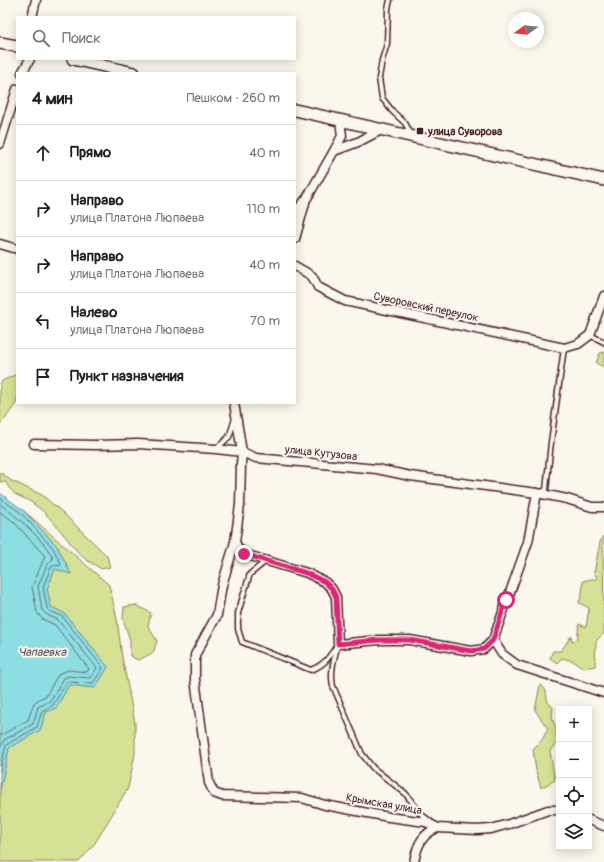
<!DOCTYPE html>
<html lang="ru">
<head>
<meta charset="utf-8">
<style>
  :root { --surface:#fff; --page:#f2f2f2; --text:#222; --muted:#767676; --line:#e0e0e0 }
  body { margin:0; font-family:Pangolin,sans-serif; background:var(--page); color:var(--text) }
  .controls { position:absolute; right:12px; bottom:12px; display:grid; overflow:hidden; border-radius:0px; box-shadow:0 2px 10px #0003 }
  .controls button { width:36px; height:36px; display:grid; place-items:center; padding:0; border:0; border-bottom:1px solid var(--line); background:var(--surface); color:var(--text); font:20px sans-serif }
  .compass { position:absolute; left:508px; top:12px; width:36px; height:36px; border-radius:50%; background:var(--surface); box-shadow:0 2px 10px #0003; rotate:255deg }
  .stop { position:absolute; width:12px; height:12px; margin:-9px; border:3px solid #db2777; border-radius:50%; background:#fff }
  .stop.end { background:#db2777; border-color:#fff; box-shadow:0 1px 4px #0008 }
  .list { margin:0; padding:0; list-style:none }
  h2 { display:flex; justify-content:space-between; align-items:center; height:52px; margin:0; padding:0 16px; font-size:17px }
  h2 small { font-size:13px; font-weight:400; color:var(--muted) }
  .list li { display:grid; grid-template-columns:26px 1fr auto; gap:12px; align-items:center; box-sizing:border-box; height:56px; padding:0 16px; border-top:1px solid var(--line) }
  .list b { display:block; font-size:15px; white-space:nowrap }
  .list p { margin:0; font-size:13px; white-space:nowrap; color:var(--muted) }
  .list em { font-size:13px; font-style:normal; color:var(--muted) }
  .icon { flex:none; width:22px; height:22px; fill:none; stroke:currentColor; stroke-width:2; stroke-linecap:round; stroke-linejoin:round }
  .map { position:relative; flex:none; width:604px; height:862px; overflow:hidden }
  .search { position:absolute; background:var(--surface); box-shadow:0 2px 10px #0003; left:16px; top:16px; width:280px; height:44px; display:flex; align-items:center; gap:10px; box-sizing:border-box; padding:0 14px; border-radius:0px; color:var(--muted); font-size:15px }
  .panel { position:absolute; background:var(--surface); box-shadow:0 2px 10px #0003; left:16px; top:72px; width:280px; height:332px; border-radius:0px }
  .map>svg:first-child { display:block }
  .green { fill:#d5e194; stroke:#908060 }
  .water { fill:#8cdee3; stroke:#729299 }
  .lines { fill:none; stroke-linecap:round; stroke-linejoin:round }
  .shore { stroke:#646b75; stroke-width:1 }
  .service-casing { stroke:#4a1f2b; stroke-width:7 }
  .minor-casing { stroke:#4a1f2b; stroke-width:11 }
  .tertiary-casing { stroke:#4a1f2b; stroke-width:14 }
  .service { stroke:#fbf7ec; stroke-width:4 }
  .minor { stroke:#fbf7ec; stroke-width:8 }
  .tertiary { stroke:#fbf7ec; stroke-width:11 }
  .route { stroke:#db2777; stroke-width:5 }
  .poi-dot { fill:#4a1f2b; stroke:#fbf7ec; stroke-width:1.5 }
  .labels { text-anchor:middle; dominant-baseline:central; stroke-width:4; stroke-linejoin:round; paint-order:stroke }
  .poi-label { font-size:11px; font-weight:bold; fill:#4a1f2b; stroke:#fbf7ec; text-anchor:start }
  .street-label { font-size:11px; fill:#4a1f2b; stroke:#fbf7ec }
  .water-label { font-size:12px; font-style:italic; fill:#5a4f59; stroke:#fbf7ec }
</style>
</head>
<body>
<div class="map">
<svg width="604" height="862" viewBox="0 0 604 862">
  <rect width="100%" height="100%" fill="#fbf7ec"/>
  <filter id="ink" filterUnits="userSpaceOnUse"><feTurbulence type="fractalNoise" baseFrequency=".025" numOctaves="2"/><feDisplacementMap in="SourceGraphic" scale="8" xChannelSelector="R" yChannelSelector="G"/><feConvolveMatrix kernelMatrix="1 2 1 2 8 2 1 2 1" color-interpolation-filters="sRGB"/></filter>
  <g filter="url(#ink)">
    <!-- green -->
    <g class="green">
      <polygon points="604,352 604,367 596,363 600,353"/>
      <polygon points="17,374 17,402 5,419 0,424 0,384 2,381"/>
      <path d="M 0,472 L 10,480 L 42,495 L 62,512 L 107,556 L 110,567 L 101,569 C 96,565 88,562 83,557 C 67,542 54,518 35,505 C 21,494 15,500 5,481 L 0,482 Z"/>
      <polygon points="23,510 109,585 117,619 122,657 135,723 135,754 128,788 95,843 79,862 0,862 0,790 9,748 40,730 46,712 56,708 69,685 95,688 108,667 64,613 51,607 47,589 55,569 71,574 57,546"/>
      <polygon points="603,536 604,633 596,641 595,666 584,668 573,661 562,658 557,663 550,658 553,651 561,651 571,636 572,641 577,640 579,624 586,627 589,608 579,603 582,593 583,581 591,579 598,579 594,573 600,542"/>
      <polygon points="136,605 151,613 148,626 157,641 153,653 138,660 130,656 130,640 123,619 124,607"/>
      <path d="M 540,685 C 549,690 545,695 548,702 C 549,704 551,705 553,707 L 552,718 L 556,728 L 557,742 L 550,751 L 555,780 L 541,788 L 536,771 L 533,749 L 542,740 L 548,729 L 535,710 Z"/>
    </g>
    <!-- water -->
    <polygon class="water" points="0,493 23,510 57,546 71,574 55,569 47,589 51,607 64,613 108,667 95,688 69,685 56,708 46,712 40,730 9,748 0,790"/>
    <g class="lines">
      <!-- shore -->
      <g class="shore">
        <polyline points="0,498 21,513 53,548 61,564 60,566 55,565 51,567 43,587 47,608 49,611 62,616 103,668 93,683 67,682 53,705 42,711 37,727 6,745 0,771"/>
        <path d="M 0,504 C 14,514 48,543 53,559 L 47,565 L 38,586 L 42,610 L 47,615 L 58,620 L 97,668 L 90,678 L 69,676 L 64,678 L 50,701 L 38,707 L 33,724 L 4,740 L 0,748"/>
        <polyline points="0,512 13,521 45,556 32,587 37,612 42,619 55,625 89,669 87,672 69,670 60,673 56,678 46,696 39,699 34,703 28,720 0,736"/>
      </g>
      <!-- service casing -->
      <g class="service-casing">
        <g id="service">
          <polyline points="390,0 388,9 387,44 382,60 379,78 382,98 393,112 405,123 411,134"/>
          <polyline points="590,335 604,342"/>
          <polyline points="217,448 229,437 235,419"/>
          <polyline points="541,492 546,490 551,442 564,348"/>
          <path d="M 266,561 L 250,574 L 244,593 L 238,613 L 238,629 L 242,642 L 311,670 C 326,664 329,657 338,644 C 334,659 330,671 333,686 L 362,754 L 373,768 L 405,793 L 422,815 L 430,821"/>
        </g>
      </g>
      <!-- minor casing -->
      <g class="minor-casing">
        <g id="minor">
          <polyline points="32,17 36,0"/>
          <polyline points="22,73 30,59"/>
          <polyline points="0,144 17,89"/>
          <polyline points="334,151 342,136 340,120"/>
          <polyline points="295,213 307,198 334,151 358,142 381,130"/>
          <polyline points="295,239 305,203"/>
          <polyline points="0,244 17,249"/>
          <polyline points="295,266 312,276 318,287 345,301 564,348 578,344 590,335 604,296"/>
          <polyline points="234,403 242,452 241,464 240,505 235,542 222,585 217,615 195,655 195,679 209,783 214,793 222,796 302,798 325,805 389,817 426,822 438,828 477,830 491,829 509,824 548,810 559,810"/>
          <polyline points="34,444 96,445 138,444 216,449 242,452 256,458 377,469 410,476 537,493 567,499 592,507 604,507"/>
          <polyline points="235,542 238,548 244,554 307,573 325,582 332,589 336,597 338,644 379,640 410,640 471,651 484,649 493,640 502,654 517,665 604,693"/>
          <polyline points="493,640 528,542 537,493"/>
          <polyline points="589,820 604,826"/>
          <path d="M 414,862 C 417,846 422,833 438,828"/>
        </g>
      </g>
      <!-- tertiary casing -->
      <g class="tertiary-casing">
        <g id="tertiary">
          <polyline points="0,43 17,46"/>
          <polyline points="73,59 134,73"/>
          <polyline points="295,110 604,180"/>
        </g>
      </g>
      <!-- service -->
      <use href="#service" class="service"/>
      <!-- minor -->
      <use href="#minor" class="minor"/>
      <!-- tertiary -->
      <use href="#tertiary" class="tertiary"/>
    </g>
  </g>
  <g class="lines" filter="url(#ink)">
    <!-- route -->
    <polyline class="route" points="244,554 306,573 325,582 332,589 336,597 338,644 379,640 410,640 471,651 484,649 493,640 506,600"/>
  </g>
  <!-- markers -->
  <rect class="poi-dot" x="416" y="127" width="8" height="8" rx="2"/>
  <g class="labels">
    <!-- poi labels -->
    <g class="poi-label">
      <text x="428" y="131">улица Суворова</text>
    </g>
    <!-- street labels -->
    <g class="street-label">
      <text transform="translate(426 307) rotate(12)">Суворовский переулок</text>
      <text transform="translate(321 453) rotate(6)">улица Кутузова</text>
      <text transform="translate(384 804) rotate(10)">Крымская улица</text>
    </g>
    <!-- water labels -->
    <g class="water-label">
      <text x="42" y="652">Чапаевка</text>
    </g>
  </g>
</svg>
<div class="controls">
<button>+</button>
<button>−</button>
<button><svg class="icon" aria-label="locate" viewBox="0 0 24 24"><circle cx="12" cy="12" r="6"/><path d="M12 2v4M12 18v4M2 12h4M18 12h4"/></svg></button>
<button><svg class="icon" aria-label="layers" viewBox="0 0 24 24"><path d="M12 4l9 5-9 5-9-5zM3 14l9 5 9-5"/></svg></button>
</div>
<svg class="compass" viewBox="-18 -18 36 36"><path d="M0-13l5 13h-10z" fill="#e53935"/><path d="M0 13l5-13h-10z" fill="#767676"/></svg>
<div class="stop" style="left:506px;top:600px"></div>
<div class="stop end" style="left:244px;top:554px"></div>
<div class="search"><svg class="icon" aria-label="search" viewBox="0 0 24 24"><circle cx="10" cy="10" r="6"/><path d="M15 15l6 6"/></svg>Поиск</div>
<section class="panel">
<h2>4 мин<small>Пешком · 260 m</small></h2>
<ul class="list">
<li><svg class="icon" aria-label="ahead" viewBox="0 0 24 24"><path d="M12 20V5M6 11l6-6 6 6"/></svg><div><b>Прямо</b></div><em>40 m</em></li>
<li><svg class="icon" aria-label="right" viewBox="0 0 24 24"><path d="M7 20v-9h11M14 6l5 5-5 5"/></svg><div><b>Направо</b><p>улица Платона Люпаева</p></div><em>110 m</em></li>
<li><svg class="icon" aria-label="right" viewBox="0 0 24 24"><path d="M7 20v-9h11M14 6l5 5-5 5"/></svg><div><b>Направо</b><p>улица Платона Люпаева</p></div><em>40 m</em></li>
<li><svg class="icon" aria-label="left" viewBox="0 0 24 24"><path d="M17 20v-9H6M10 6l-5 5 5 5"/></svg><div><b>Налево</b><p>улица Платона Люпаева</p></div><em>70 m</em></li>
<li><svg class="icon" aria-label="arrive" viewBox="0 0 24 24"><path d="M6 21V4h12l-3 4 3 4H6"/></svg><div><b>Пункт назначения</b></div></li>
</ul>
</section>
</div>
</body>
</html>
